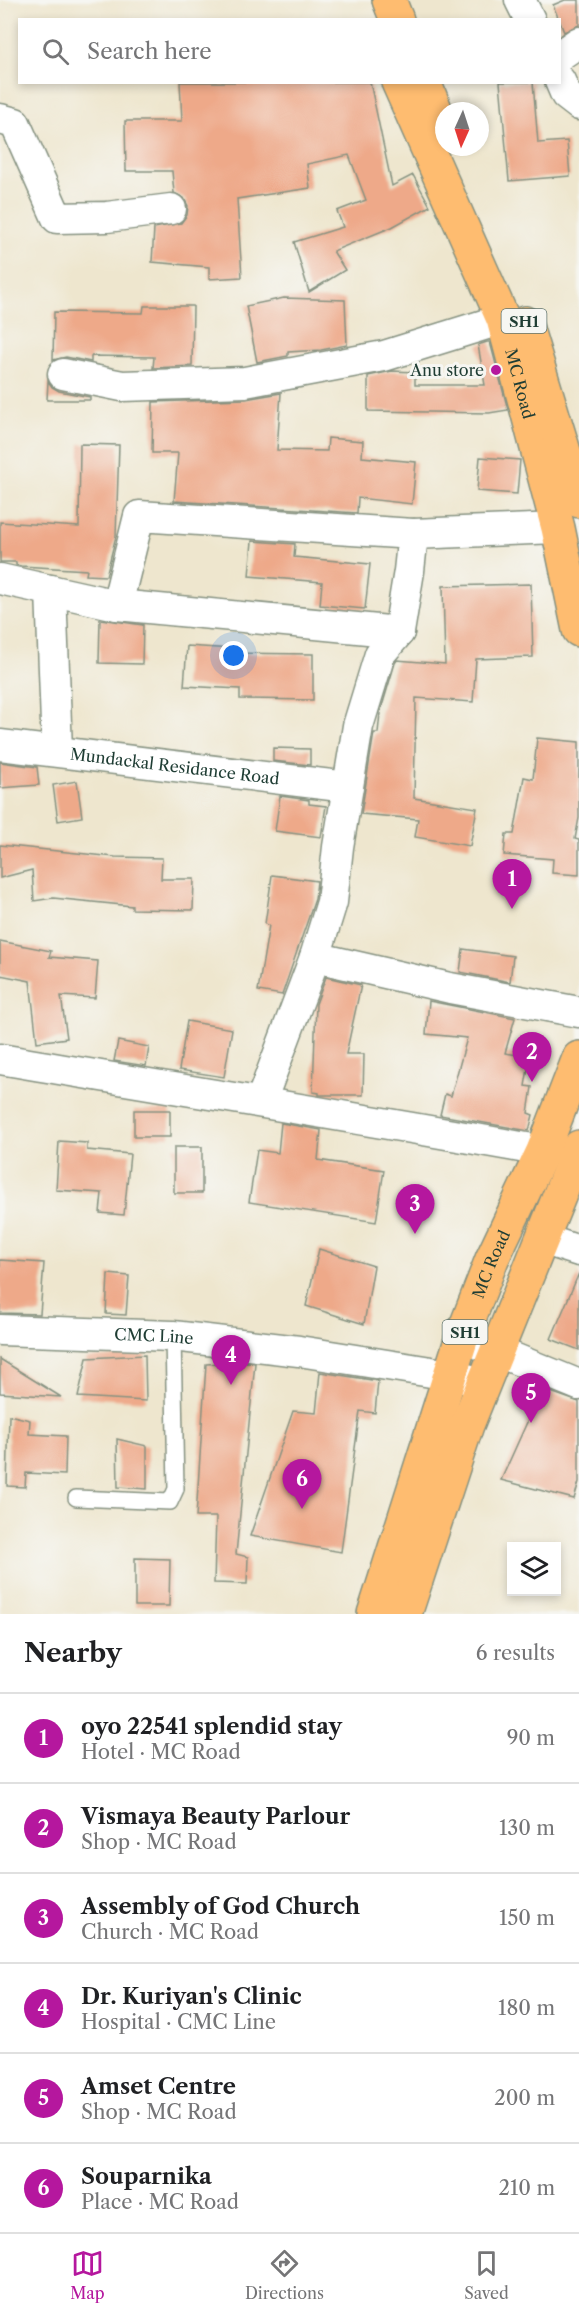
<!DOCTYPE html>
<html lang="en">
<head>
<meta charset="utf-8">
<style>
  :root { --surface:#fff; --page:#f2f2f2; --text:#202124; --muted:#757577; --line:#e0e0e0; --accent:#b5179e }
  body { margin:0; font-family:"Libre Caslon Text",serif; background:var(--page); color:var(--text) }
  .controls { position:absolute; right:18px; bottom:18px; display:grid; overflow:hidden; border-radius:0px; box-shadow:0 3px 9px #0003 }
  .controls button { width:54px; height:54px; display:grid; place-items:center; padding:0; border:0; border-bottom:2px solid var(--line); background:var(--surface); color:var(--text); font:30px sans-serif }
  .compass { position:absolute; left:435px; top:102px; width:54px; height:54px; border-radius:50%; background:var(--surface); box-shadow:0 3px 9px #0003; rotate:183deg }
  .you { position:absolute; left:234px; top:656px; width:21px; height:21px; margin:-15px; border:4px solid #fff; border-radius:50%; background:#1a73e8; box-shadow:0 0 0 9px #1a73e833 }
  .badge { display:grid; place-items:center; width:39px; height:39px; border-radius:50%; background:var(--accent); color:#fff; font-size:20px; font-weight:700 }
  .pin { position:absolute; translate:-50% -50px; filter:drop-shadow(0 2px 3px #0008) }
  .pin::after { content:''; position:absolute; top:32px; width:21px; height:18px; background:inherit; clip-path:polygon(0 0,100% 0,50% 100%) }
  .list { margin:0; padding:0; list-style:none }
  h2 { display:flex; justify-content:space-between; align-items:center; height:78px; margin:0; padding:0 24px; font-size:26px }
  h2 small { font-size:20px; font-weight:400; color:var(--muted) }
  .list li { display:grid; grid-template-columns:39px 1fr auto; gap:18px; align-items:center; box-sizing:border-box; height:90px; padding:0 24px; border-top:2px solid var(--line) }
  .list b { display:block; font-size:22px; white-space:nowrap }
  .list p { margin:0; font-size:20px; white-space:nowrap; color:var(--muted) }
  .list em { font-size:20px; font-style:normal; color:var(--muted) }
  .icon { flex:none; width:33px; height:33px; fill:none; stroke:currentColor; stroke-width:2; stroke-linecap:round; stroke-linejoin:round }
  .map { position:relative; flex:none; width:579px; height:1614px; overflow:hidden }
  .search { position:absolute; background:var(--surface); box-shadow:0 3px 9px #0003; left:18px; right:18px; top:18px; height:66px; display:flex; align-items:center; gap:15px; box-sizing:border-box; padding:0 21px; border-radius:0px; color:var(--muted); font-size:22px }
  .sheet { height:618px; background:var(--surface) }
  nav { display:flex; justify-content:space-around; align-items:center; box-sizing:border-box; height:84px; border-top:2px solid var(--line); background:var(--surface); font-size:16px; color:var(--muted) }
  nav a { display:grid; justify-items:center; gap:3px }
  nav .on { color:var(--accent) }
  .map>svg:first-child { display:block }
  .building { fill:#eea989 }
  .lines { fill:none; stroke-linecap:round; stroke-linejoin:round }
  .lane-casing { stroke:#869281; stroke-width:18 }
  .street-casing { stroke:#869281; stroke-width:33 }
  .primary-casing { stroke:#869281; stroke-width:36 }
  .lane { stroke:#fff; stroke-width:15 }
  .street { stroke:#fff; stroke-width:30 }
  .primary { stroke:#febc70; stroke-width:33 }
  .poi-dot { fill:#b5179e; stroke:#f6f6f2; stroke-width:2 }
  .labels { text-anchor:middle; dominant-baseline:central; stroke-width:6; stroke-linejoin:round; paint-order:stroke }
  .shield { fill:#f6f6f2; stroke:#60746d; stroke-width:1.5 }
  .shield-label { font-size:15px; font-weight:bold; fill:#1f3d34 }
  .poi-label { font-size:16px; fill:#1f3d34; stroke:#f6f6f2; text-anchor:end }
  .street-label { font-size:16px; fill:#1f3d34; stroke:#f6f6f2 }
</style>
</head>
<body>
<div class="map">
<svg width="579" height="1614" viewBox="0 0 579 1614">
  <rect width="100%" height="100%" fill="#f6f6f2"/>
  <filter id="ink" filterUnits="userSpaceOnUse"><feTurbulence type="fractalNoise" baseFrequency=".0167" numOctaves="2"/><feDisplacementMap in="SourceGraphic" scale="12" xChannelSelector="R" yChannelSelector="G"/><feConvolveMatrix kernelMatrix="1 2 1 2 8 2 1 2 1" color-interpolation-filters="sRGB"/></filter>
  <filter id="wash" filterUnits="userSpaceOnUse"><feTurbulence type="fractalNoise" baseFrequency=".008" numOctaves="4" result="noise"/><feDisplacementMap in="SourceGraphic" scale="24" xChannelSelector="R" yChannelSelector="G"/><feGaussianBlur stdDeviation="1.35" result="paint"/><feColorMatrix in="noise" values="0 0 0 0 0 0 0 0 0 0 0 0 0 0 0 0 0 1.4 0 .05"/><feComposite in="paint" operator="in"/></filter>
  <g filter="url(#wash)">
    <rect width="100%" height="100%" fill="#eee6ce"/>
    <g id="blocks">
      <!-- building -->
      <g class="building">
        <polygon points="565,0 579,0 579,25 564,32 553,5"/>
        <polygon points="180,82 370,82 392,186 413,175 430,206 392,227 333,251 345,270 309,292 294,242 343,227 337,211 366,200 349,155 307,164 310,188 237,199 242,277 209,279 209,267 152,262 154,228 181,223 187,215 188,206 184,198 174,193 172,171 126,171 125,121 182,121"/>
        <polygon points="500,82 533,82 538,143 567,141 570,176 509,181"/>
        <polygon points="284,298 345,300 347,345 321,350 288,352 288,356 257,362 246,306"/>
        <polygon points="144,306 193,306 192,366 153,368 154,357 91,356 91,362 66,357 53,360 54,312 143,313"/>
        <polygon points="487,342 490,342 508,410 489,413 368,411 368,376 392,371 415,372 415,385 485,385 478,345"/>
        <polygon points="48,381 52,387 59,391 90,397 90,400 47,400"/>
        <polygon points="281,393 277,450 327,451 328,438 363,441 362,457 416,462 412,504 358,498 357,513 174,501 178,453 152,453 153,402 246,399"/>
        <polygon points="80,444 119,445 116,536 106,576 86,575 87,570 21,566 16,565 16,562 0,562 0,522 79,527"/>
        <polygon points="480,457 520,460 517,494 477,491"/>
        <polygon points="252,541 295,544 294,557 370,564 365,609 320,605 322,582 249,576"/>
        <polygon points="531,584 533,657 476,659 473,702 416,698 414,798 477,808 470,846 415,837 418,819 361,814 374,733 378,733 380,713 395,663 397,660 445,664 443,586"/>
        <polygon points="100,619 143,625 142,664 99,663"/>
        <polygon points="187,646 232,649 232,653 313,654 313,700 240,699 240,689 184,686"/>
        <polygon points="537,738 579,742 579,818 575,839 579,840 579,875 552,873 553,859 504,855 506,834 514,834 524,777 533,779"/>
        <polygon points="273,748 310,749 310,765 273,761"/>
        <polygon points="0,762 37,767 39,785 0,788"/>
        <polygon points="77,781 82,817 58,821 53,785"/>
        <polygon points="280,796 309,800 309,804 326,806 321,837 275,831"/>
        <polygon points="0,845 115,857 162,858 161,879 194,879 193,910 132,909 132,906 53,898 34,901 32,870 0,878"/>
        <polygon points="272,875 317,881 315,899 282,995 258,991 269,925 265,924"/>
        <polygon points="0,941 51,951 49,957 98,961 95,998 61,996 67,1038 37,1042 30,981 0,975"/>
        <polygon points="463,949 513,956 510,982 460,972"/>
        <polygon points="326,977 361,985 346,1054 364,1054 363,1095 319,1095 319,1093 313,1092 316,1004"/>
        <polygon points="429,1001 515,1018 505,1053 530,1057 525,1086 532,1087 528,1113 533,1115 529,1131 440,1115 445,1094 451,1096 467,1038 426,1034"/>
        <polygon points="187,1021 232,1029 224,1077 179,1070"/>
        <polygon points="118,1041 149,1047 146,1066 114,1061"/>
        <rect x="134" y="1110" width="36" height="27"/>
        <polygon points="281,1123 321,1130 318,1160 384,1170 376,1222 249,1202 257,1150 278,1153"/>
        <polygon points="59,1141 87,1143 87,1150 130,1154 124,1215 100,1213 102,1193 56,1190"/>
        <rect x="174" y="1147" width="28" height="46"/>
        <polygon points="319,1249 374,1266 364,1324 306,1306"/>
        <polygon points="0,1260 44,1263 40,1314 0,1313"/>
        <polygon points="579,1273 579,1350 551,1339"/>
        <polygon points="108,1274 129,1276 126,1315 106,1314"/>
        <polygon points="145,1355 146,1401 78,1397 87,1358"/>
        <polygon points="0,1359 61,1397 0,1393"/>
        <polygon points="249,1362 255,1363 236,1554 248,1557 247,1584 214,1583 216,1517 196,1517 206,1364"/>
        <polygon points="320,1372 378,1381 375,1413 360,1411 341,1552 250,1536 293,1411 316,1413"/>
        <polygon points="542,1389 579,1402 579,1482 574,1499 501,1480"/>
        <polygon points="9,1415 30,1420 29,1434 66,1436 65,1475 26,1473 25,1487 7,1486"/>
        <polygon points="117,1439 147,1446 147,1489 118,1487"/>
        <polygon points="135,1558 170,1559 169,1606 135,1606"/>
      </g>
    </g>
  </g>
  <g filter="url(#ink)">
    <use href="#blocks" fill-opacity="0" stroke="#869281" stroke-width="1.5"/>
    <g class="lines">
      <!-- lane casing -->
      <g class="lane-casing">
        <polyline id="lane" points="76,1498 170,1502 176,1489 173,1336"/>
      </g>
      <!-- street casing -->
      <g class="street-casing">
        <g id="street">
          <polyline points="520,0 530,20"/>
          <polyline points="560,55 579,42"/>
          <polyline points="560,81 566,95 579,105"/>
          <polyline points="0,119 15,123 57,218 107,217 171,209"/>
          <polyline points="63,374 122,386 245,382 384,356 503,319"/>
          <polyline points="0,579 117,605 139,516 413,534 558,528"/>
          <polyline points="51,590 57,751"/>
          <polyline points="117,605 399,632"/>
          <path id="s1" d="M 0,745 L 348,787"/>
          <polyline points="315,957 450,988 579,1012"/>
          <path d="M 0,1059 C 181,1090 362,1118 543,1151"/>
          <polyline points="261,1101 315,957 332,902 338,847 358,726 380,654 399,632 409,571 413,534"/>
          <polyline points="542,1239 579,1251"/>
          <path id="s2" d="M 0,1330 L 173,1336 L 299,1351 L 450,1375 L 485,1383"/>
          <polyline points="462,1337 579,1385"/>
        </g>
      </g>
      <!-- primary casing -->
      <g class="primary-casing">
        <g id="primary">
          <polyline points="389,0 397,20"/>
          <path id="s3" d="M 398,82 L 503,319 L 558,528 L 579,630"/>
          <polyline points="424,82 444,131"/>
          <polyline points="525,323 579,501"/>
          <path id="s4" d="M 374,1614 L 462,1337 L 492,1259 L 543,1151 L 579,1058"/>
          <polyline points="405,1614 467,1425 579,1147"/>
        </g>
      </g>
      <!-- lane -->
      <use href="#lane" class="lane"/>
      <!-- street -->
      <use href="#street" class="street"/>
      <!-- primary -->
      <use href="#primary" class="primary"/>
    </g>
  </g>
  <!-- markers -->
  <circle class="poi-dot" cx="496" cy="370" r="6"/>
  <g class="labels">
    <!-- shield labels -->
    <g class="shield">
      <rect x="501.5" y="309" width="45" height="24" rx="4.5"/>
      <rect x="442.5" y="1320" width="45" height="24" rx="4.5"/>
    </g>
    <g class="shield-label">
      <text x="524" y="321">SH1</text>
      <text x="465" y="1332">SH1</text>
    </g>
    <!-- poi labels -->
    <g class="poi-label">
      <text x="484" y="370">Anu store</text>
    </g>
    <!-- street labels -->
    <g class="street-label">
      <text stroke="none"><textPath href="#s3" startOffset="326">MC Road</textPath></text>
      <text stroke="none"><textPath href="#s1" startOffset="176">Mundackal Residance Road</textPath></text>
      <text stroke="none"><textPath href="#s4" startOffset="369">MC Road</textPath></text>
      <text stroke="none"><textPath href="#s2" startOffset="154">CMC Line</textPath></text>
    </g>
  </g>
</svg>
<div class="controls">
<button><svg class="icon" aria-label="layers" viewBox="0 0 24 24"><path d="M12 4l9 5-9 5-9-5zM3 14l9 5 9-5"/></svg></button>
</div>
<svg class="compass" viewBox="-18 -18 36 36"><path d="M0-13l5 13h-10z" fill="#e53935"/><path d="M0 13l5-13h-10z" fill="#757577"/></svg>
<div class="you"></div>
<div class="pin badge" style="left:512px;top:909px">1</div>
<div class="pin badge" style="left:532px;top:1082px">2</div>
<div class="pin badge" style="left:415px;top:1234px">3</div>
<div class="pin badge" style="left:231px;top:1385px">4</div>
<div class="pin badge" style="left:531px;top:1423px">5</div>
<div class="pin badge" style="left:302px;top:1509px">6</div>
<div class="search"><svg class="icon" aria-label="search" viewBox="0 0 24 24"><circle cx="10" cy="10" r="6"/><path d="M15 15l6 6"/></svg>Search here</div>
</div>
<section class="sheet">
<h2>Nearby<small>6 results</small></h2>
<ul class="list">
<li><span class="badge">1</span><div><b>oyo 22541 splendid stay</b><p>Hotel · MC Road</p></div><em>90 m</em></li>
<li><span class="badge">2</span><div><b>Vismaya Beauty Parlour</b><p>Shop · MC Road</p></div><em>130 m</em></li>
<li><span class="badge">3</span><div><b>Assembly of God Church</b><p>Church · MC Road</p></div><em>150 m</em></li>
<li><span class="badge">4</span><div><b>Dr. Kuriyan's Clinic</b><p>Hospital · CMC Line</p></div><em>180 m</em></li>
<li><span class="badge">5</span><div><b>Amset Centre</b><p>Shop · MC Road</p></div><em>200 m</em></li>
<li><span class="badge">6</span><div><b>Souparnika</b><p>Place · MC Road</p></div><em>210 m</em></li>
</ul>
</section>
<nav>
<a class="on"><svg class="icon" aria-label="map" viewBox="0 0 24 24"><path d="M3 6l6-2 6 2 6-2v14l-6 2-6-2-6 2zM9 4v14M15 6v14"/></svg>Map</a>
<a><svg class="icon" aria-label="directions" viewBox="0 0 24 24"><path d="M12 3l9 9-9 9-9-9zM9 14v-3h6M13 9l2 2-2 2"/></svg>Directions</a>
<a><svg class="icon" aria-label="saved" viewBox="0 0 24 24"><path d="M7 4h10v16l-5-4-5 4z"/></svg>Saved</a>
</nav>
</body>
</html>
